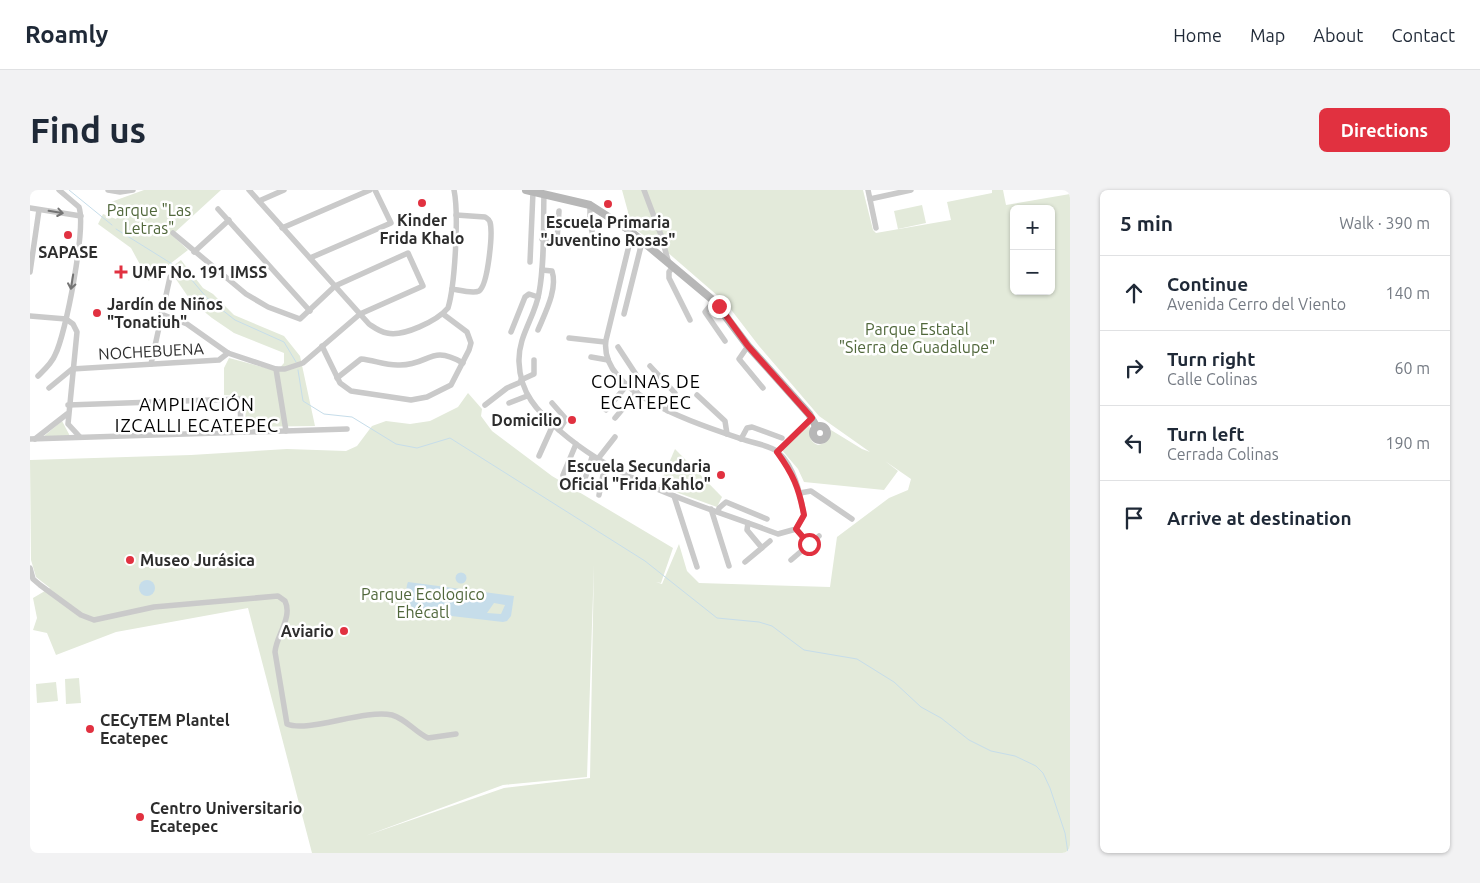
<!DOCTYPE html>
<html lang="en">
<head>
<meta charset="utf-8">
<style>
  :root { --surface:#fff; --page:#f2f2f3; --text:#1f2937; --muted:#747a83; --line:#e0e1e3; --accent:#e13140 }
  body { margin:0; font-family:Ubuntu,sans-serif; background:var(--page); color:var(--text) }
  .controls { position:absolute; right:15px; top:15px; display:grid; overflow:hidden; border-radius:8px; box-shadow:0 1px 4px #0004 }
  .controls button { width:45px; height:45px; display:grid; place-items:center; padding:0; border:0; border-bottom:1px solid var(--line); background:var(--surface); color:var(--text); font:25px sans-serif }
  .stop { position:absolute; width:15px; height:15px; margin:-11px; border:4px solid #e13140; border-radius:50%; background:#fff }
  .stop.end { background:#e13140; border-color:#fff; box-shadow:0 1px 5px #0008 }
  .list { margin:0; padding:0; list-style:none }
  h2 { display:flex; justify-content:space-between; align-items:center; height:65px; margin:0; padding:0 20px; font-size:21px }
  h2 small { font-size:16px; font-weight:400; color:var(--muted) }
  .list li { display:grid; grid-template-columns:32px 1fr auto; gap:15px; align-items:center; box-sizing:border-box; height:75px; padding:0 20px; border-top:1px solid var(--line) }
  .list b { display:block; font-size:19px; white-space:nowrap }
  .list p { margin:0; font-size:16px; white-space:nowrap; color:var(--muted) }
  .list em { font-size:16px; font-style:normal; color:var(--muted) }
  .icon { flex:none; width:28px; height:28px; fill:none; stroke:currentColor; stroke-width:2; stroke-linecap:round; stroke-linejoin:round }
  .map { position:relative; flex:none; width:1040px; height:663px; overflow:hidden; border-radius:8px }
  header { display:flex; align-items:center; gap:30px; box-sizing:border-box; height:70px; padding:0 25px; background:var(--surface); border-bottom:1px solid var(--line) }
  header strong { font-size:24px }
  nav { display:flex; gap:28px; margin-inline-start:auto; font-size:18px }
  .intro { display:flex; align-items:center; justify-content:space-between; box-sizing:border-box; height:120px; padding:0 30px }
  h1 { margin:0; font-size:35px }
  .button { padding:12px 22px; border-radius:8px; background:var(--accent); color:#fff; font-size:18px; font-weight:700 }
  main { display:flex; gap:30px; padding:0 30px }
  aside { flex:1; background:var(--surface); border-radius:8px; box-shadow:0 1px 4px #0004 }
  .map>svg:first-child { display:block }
  .green { fill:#e3eada; fill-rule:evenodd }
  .water { fill:#c6ddea; fill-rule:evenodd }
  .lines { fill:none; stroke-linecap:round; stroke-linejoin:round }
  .stream { stroke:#c6ddea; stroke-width:1 }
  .minor { stroke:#cacaca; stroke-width:5.5 }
  .secondary { stroke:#b7b7b7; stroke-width:8 }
  .oneway { stroke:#747474 }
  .route { stroke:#e13140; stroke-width:6 }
  .poi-dot { fill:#e13140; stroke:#fff; stroke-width:2 }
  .labels { text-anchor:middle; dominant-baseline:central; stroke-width:5; stroke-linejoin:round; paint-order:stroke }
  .park-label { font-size:16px; fill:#50673b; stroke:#fff }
  .poi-label { font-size:16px; font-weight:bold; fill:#2d2d2d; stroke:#fff; text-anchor:start }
  .street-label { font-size:16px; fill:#2d2d2d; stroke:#fff }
  .neighbourhood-label { font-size:18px; letter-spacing:1px; fill:#000; stroke:#fff }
</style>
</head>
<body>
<header>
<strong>Roamly</strong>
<nav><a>Home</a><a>Map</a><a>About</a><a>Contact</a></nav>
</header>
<div class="intro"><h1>Find us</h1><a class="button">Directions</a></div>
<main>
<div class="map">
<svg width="1040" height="663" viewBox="0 0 1040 663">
  <rect width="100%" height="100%" fill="#fff"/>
  <!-- green -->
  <g class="green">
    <polygon points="114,0 191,0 142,45 158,60 136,77 123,78 119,91 101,58 68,34 73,24 86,29 92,21 81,12"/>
    <path d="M 592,0 L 833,0 L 843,40 L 846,43 L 921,30 L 917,12 L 962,3 L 962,0 L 973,0 L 976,15 L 1040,4 L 1040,663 L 282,663 L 218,418 L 86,442 L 26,465 L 17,443 L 3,440 L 7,428 L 3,408 L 20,398 L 6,387 L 1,370 L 0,270 L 161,265 L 257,259 L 316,261 L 327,256 L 342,236 L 356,231 L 380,234 L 400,231 L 428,217 L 438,203 L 452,219 L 451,226 L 462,241 L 522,286 L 643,358 L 631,393 L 626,392 L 632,394 L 649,354 L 657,381 L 669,393 L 800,397 L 807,347 L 859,308 L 878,300 L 881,289 L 855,271 L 868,281 L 854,300 L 774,292 L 768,279 L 751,259 L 780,232 C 780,242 777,251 788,255 L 795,253 L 801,240 L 832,259 L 840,262 L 789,226 L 729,156 L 696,113 L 636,61 L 595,32 L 598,22 ZM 984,19 L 1021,19 L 1021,101 L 984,101 ZM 564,374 L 560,588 L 474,598 L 335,646 L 473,595 L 557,587 Z"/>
    <polygon points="892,15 896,33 868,39 864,21"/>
    <polygon points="151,70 173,98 183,104 204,125 254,146 270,166 285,236 215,237 216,216 208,206 194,205 194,178 199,168 247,181 254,173 254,163 204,143 182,128 161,111 139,79"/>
    <polygon points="32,231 40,246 13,247"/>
    <polygon points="645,259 692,307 687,317 629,296"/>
    <polygon points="49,488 51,513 36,514 35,489"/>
    <polygon points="26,492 28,511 7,513 6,494"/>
  </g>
  <!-- water -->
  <g class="water">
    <circle cx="431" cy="388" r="5.5"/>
    <circle cx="117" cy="398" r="8"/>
    <path d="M 378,392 L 484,406 L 481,426 L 477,431 L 473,432 L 387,422 C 378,416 374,401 378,392 ZM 464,413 L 475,415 L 471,424 L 457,423 Z"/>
  </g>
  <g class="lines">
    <!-- stream -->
    <g class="stream">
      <polyline points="39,0 82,35"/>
      <polyline points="86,39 155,82 177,108 205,130 254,152 266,172"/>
      <polyline points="268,180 273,211 294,224 322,227 366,254 387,258 420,248 615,371 687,428 729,432 742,436 774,460 827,469 864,492 891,517 911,528 939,550 961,561 985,566 1006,576 1013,583 1020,598 1035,643 1038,663"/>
    </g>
    <!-- minor -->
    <g class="minor">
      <polyline points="78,0 90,2 103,0"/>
      <path d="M 219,0 L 339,134 C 345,138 350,142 357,143 C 373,147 407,131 418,118 C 425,95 429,24 424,0"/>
      <polyline points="614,0 631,45 639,74"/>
      <polyline points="838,0 846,38"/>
      <path d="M 514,4 C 513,36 515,71 509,103 C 505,127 488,146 489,172 C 490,203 507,221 530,241 C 592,295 672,315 748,344 L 766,339 L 774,325 C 770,304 765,277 748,262 C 740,255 722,253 712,249 C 672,236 568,204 576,150 L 602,43"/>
      <polyline points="840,9 881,0"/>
      <polyline points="229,11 254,0"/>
      <polyline points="560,15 560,33 564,50"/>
      <polyline points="0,18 51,26"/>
      <polyline points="188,19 280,121"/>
      <polyline points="252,38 340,0"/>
      <polyline points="512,49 527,50 529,21"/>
      <polyline points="164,62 199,30"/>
      <polyline points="280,68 361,33 345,0"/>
      <polyline points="500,72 503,2"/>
      <polyline points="642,78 639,82 639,88 660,130"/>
      <polyline points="0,82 9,20"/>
      <path d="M 422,99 C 429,100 443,104 449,101 C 458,95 463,43 460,32 C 459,29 458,29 455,27 L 426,25"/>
      <polyline points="684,111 675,122 695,151"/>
      <polyline points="131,124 157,134 198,163 246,179 255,179 273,173 330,124 393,96 378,63 305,96 270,129 238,117 216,104 143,43"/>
      <polyline points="594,124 612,52"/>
      <polyline points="0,126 36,129"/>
      <polyline points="36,129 43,134 47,142 38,234 50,247"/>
      <path d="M 508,140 C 515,123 528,99 522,81 L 512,80"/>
      <polyline points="481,142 495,107 499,104 508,107"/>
      <polyline points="539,148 575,152"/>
      <polyline points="292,156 310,193 321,201 381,210 397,207 421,195 439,160 441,153 437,142 413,124"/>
      <polyline points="718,156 709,169 733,198"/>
      <polyline points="588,157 609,189 604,200"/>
      <polyline points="561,167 578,170"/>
      <polyline points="121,174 140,87"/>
      <polyline points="620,176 645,203 638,221"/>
      <polyline points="246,179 256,241"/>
      <path d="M 8,186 C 14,180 22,173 25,165 C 36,144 56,38 49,17 L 29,0"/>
      <path d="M 307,188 L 331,169 C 344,170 356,176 370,175 C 400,175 400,154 433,173"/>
      <polyline points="491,190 504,184 504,170"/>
      <polyline points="19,198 42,179 189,170 198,163"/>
      <polyline points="667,205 695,231 697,244"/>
      <polyline points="479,213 497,206"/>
      <polyline points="522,213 536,229 529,240"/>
      <polyline points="38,215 210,209 211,242"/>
      <polyline points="455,215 477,198 491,192"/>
      <polyline points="576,220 598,194"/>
      <polyline points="585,228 607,202"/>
      <polyline points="0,249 317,239"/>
      <polyline points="5,249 37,224"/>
      <polyline points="711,249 717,238 722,237 752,248"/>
      <polyline points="747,262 782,228"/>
      <polyline points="509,266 523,235"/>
      <polyline points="567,270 585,247"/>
      <polyline points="533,285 546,254"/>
      <polyline points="554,292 562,267"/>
      <polyline points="770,303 781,301 822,329"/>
      <polyline points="569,305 575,275"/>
      <polyline points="644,306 667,377"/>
      <polyline points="681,319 699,376"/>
      <polyline points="688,322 689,318 696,312 737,329"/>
      <polyline points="718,333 717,340 732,358"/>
      <polyline points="766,339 779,354"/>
      <polyline points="761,370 789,346"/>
      <polyline points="715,372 740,351"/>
      <path d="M 0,378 L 3,389 L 10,395 L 51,425 L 64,430 L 124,417 L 248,406 L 255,411 C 263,427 246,446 245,462 L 257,534 C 278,543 334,519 362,525 C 376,529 385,542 398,548 L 426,544"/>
    </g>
    <!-- secondary -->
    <g class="secondary">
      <polyline points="496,0 560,15 599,40 684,111 718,156 779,224 786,236"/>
      <circle cx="790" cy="243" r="7"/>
    </g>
  </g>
  <!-- one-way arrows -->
  <defs><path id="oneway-shaft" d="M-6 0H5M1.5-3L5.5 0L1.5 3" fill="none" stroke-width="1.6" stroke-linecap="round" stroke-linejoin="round" transform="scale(1.25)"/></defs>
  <g class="oneway">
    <use href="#oneway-shaft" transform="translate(26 22) rotate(9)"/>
    <use href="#oneway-shaft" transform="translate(42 92) rotate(99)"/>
  </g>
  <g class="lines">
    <!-- route -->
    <path class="route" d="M 689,116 L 718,156 L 782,228 L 747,262 C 763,284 769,298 774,325 L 766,339 L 779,354"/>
  </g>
  <!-- markers -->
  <g class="poi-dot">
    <circle cx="392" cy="13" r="5"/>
    <circle cx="578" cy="14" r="5"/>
    <circle cx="38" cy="45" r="5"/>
    <path d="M88.5 74.5h5v5h5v5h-5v5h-5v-5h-5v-5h5z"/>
    <circle cx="67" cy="123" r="5"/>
    <circle cx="542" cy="230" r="5"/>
    <circle cx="691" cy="285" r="5"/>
    <circle cx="100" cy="370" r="5"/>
    <circle cx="314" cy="441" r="5"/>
    <circle cx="60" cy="539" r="5"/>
    <circle cx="110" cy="627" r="5"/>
  </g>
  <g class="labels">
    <!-- park labels -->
    <g class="park-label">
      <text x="119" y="20">Parque "Las<tspan x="119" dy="18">Letras"</tspan></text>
      <text x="887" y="139">Parque Estatal<tspan x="887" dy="18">"Sierra de Guadalupe"</tspan></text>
      <text x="393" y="404">Parque Ecologico<tspan x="393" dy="18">Ehécatl</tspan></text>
    </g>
    <!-- poi labels -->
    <g class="poi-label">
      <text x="392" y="30" text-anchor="middle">Kinder<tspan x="392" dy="18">Frida Khalo</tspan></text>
      <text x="578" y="32" text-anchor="middle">Escuela Primaria<tspan x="578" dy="18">"Juventino Rosas"</tspan></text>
      <text x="38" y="62" text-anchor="middle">SAPASE</text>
      <text x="102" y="82">UMF No. 191 IMSS</text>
      <text x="77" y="114">Jardín de Niños<tspan x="77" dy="18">"Tonatiuh"</tspan></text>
      <text x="532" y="230" text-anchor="end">Domicilio</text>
      <text x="681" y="276" text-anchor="end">Escuela Secundaria<tspan x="681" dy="18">Oficial "Frida Kahlo"</tspan></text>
      <text x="110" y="370">Museo Jurásica</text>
      <text x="304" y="441" text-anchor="end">Aviario</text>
      <text x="70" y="530">CECyTEM Plantel<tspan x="70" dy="18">Ecatepec</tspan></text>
      <text x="120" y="618">Centro Universitario<tspan x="120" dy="18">Ecatepec</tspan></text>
    </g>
    <!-- street labels -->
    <g class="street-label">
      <text transform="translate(121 161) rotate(-3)">NOCHEBUENA</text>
    </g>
    <!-- neighbourhood labels -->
    <g class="neighbourhood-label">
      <text x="616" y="191">COLINAS DE<tspan x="616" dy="21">ECATEPEC</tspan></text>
      <text x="167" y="214">AMPLIACIÓN<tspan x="167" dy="21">IZCALLI ECATEPEC</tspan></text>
    </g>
  </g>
</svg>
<div class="controls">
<button>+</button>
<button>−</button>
</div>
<div class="stop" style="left:779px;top:354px"></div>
<div class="stop end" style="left:689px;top:116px"></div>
</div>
<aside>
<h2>5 min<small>Walk · 390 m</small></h2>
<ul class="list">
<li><svg class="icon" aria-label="ahead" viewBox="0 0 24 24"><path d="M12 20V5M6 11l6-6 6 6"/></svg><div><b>Continue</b><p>Avenida Cerro del Viento</p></div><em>140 m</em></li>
<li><svg class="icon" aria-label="right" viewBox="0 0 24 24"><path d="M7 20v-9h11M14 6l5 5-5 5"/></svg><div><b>Turn right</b><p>Calle Colinas</p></div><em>60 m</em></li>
<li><svg class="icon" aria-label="left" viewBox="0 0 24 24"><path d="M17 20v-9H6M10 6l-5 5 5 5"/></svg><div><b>Turn left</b><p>Cerrada Colinas</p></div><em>190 m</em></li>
<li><svg class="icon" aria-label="arrive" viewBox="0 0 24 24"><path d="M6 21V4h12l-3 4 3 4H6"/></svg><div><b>Arrive at destination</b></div></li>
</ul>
</aside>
</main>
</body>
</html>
